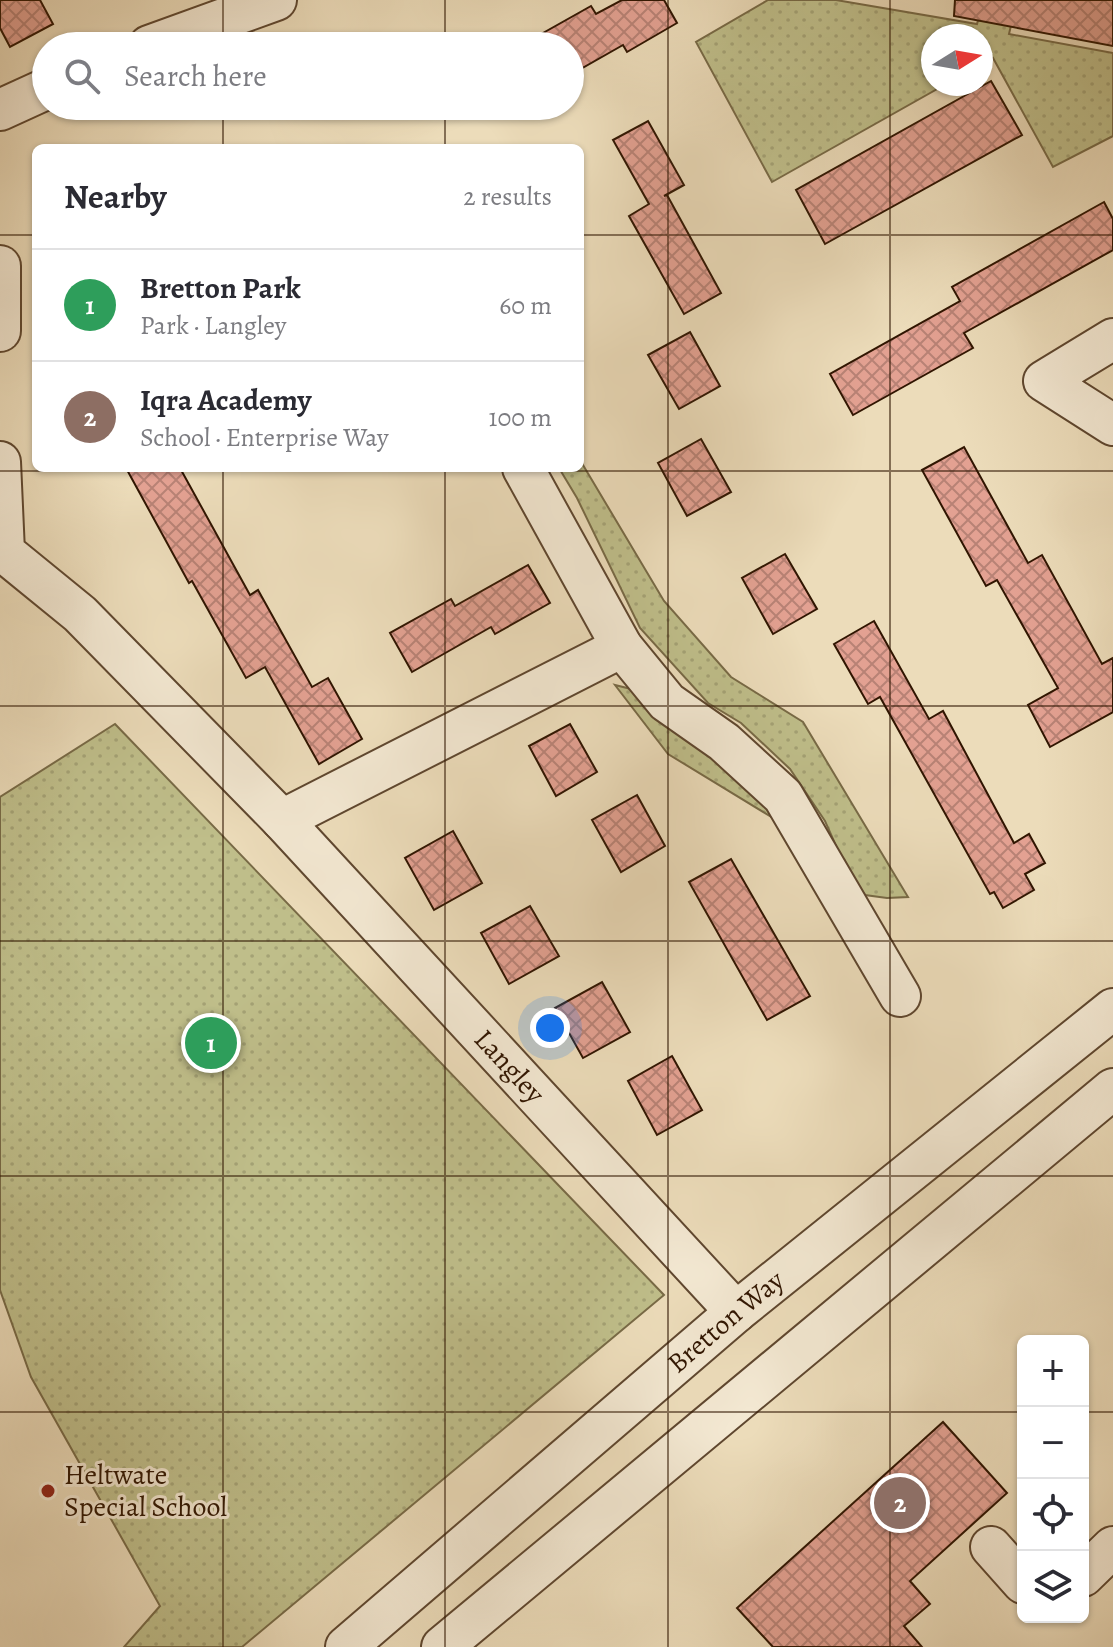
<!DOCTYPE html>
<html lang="en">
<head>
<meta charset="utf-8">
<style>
  :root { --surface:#fff; --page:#f7f7f7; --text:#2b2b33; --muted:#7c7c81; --line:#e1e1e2; --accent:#8f2418 }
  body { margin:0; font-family:Alegreya,serif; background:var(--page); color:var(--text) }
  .controls { position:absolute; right:24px; bottom:24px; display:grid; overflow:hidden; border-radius:12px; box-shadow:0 2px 6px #0004 }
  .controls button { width:72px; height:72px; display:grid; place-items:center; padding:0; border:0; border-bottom:2px solid var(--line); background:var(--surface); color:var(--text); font:40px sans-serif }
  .compass { position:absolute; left:921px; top:24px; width:72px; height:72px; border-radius:50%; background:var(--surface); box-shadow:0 2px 6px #0004; rotate:79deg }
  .you { position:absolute; left:550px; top:1028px; width:28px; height:28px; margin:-20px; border:6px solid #fff; border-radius:50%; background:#1a73e8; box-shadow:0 0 0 12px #1a73e833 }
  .badge { display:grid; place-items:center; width:52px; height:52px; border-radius:50%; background:var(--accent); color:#fff; font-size:26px; font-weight:700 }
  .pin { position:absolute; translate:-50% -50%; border:4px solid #fff; box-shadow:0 2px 8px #0006 }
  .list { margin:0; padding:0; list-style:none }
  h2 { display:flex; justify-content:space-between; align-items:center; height:104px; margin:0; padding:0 32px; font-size:34px }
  h2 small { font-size:26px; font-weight:400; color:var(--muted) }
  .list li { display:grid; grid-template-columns:52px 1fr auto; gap:24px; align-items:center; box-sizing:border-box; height:112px; padding:0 32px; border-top:2px solid var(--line) }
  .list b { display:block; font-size:30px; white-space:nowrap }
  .list p { margin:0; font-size:26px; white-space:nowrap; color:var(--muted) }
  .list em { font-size:26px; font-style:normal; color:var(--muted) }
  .icon { flex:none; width:44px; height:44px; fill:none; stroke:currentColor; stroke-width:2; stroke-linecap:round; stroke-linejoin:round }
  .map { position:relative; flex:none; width:1113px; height:1647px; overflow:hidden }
  .search { position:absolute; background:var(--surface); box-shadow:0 2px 6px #0004; left:32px; top:32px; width:552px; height:88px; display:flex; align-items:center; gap:20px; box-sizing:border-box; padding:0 28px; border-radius:44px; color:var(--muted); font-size:30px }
  .panel { position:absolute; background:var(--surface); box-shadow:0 2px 6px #0004; left:32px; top:144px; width:552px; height:328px; border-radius:12px }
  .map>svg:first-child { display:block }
  .grass { fill:url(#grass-dots); stroke:#786a46; stroke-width:2 }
  .building { fill:url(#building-cross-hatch); stroke:#301501; stroke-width:2 }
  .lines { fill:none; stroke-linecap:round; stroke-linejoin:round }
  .minor-casing { stroke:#5f472f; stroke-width:44 }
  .minor { stroke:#f3e8d2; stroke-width:40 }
  .grid { fill:none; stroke:#301501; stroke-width:2; stroke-opacity:0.55 }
  .poi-dot { fill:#8f2418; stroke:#f3e8d2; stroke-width:3 }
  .labels { text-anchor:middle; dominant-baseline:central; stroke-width:6; stroke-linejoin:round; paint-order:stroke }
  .street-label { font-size:28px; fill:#301501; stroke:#f3e8d2 }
  .poi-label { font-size:28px; fill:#301501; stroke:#f3e8d2; text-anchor:start }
</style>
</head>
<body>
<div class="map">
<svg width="1113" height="1647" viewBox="0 0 1113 1647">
  <defs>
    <pattern id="grass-dots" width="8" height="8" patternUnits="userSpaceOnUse" patternTransform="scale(2)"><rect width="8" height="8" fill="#bfbe8a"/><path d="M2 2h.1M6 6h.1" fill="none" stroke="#a4a275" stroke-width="1.8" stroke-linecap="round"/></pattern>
    <pattern id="building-cross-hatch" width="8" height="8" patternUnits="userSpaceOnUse" patternTransform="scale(2)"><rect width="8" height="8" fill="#e3a192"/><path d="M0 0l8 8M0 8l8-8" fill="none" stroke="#b88275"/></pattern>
  </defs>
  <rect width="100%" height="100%" fill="#ecdcba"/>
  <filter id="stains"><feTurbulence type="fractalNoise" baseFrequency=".0025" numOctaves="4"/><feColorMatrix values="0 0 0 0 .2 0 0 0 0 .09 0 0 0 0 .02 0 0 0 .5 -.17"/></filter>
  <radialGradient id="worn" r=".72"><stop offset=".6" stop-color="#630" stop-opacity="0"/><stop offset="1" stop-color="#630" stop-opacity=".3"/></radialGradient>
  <!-- grass -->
  <g class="grass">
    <polygon points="768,0 836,0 977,24 984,0 1017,0 1009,34 1113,53 1113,136 1053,167 993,58 981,65 981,36 933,36 933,84 946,84 772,182 696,42"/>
    <polygon points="580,460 664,601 731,677 803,722 908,897 887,898 865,895 845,866 825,821 790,769 741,723 708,703 640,628 577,498 559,468 580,468"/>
    <polygon points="615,685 631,689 755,791 773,818 668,754"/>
    <polygon points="115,724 664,1295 242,1647 124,1647 160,1606 31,1377 0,1290 0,797"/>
  </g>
  <!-- building -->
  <g class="building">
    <polygon points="0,0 40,0 53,24 10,47 0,28"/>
    <polygon points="622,0 664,0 677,23 627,52 623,45 570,75 570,46 520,46 591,6 596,14"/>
    <polygon points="955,0 1113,0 1113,46 954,16"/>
    <polygon points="991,81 1022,135 825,244 796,190"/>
    <polygon points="648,121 684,185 664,196 667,195 721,293 684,314 629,216 649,204 613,140"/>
    <polygon points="1104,202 1113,219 1113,250 964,333 973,348 853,415 830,374 960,301 952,287"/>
    <polygon points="690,332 720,386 679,409 648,355"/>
    <polygon points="701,439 731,492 687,516 658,463"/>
    <polygon points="964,447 1028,563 1042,555 1102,664 1113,658 1113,712 1050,747 1028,705 1058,688 997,580 986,586 922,470"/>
    <polygon points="126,468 180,468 250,595 258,590 312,687 328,678 362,739 319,764 265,667 246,678 192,581 189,583"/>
    <polygon points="785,554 817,609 773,634 742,578"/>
    <polygon points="528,565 550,603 495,634 491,627 412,672 390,633 451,599 455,606"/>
    <polygon points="874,621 929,719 943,711 1014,843 1029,834 1045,863 1025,874 1034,890 1003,908 994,892 990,894 880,697 868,704 834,644"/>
    <polygon points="570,724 597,772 556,796 529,746"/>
    <polygon points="637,795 665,846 621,872 592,820"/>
    <polygon points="453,831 482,883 434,910 405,858"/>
    <polygon points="731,859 810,996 767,1020 689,882"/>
    <polygon points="530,906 559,956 509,984 481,933"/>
    <polygon points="602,982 630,1032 583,1058 555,1008"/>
    <polygon points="672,1056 702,1110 657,1135 628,1081"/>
    <polygon points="943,1422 1007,1493 910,1581 930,1604 904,1626 922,1647 773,1647 737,1608"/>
  </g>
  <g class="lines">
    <!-- minor casing -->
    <g class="minor-casing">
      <g id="minor">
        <polyline points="149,46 276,0"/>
        <polyline points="0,110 46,89"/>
        <polyline points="0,266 0,331"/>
        <polyline points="1113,339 1044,381 1113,425"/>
        <path id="s1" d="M 0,462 L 4,552 L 80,614 L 282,820 L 736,1312"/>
        <polyline points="523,468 622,647 667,702 724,742 783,796 900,996"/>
        <polyline points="282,820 622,647"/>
        <polyline points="991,1547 1023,1583"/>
        <polyline points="1083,1576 1113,1547"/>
        <path id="s2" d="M 346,1647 L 736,1312 L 1113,1009"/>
        <polyline points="442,1647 1113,1089"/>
      </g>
    </g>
    <!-- minor -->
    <use href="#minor" class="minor"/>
  </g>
  <!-- grid -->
  <path class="grid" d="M 223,0 L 223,46M 445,0 L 445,46M 668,0 L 668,1647M 890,0 L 890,1647M 223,106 L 223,148M 445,106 L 445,148M 0,235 L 36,235M 580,235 L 1113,235M 223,468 L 223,1647M 445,468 L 445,1647M 0,471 L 1113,471M 0,706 L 1113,706M 0,941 L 1113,941M 0,1176 L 1113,1176M 0,1412 L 1023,1412M 1083,1412 L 1113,1412"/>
  <!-- markers -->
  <circle class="poi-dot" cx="48" cy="1491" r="8"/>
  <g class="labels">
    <!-- street labels -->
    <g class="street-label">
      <text stroke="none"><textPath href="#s1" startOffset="812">Langley</textPath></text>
      <text stroke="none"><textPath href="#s2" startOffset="500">Bretton Way</textPath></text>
    </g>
    <!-- poi labels -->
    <g class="poi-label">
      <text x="64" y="1475">Heltwate<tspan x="64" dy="32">Special School</tspan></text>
    </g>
  </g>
  <rect width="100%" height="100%" filter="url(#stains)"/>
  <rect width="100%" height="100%" fill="url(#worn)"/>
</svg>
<div class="controls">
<button>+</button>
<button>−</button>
<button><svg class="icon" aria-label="locate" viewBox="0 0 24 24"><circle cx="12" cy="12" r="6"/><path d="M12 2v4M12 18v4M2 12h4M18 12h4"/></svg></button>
<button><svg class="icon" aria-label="layers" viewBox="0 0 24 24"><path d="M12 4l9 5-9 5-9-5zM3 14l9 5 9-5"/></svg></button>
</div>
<svg class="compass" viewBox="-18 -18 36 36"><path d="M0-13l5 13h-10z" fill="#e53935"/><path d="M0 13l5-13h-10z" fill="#7c7c81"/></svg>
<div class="you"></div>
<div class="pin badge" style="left:211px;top:1043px;background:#2e9e5b">1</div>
<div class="pin badge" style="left:900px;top:1503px;background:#8d6e63">2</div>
<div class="search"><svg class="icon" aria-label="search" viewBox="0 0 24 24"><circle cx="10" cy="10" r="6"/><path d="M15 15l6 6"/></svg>Search here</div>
<section class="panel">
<h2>Nearby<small>2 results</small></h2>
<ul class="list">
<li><span class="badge" style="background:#2e9e5b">1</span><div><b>Bretton Park</b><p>Park · Langley</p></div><em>60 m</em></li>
<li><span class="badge" style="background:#8d6e63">2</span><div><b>Iqra Academy</b><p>School · Enterprise Way</p></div><em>100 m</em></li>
</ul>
</section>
</div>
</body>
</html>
